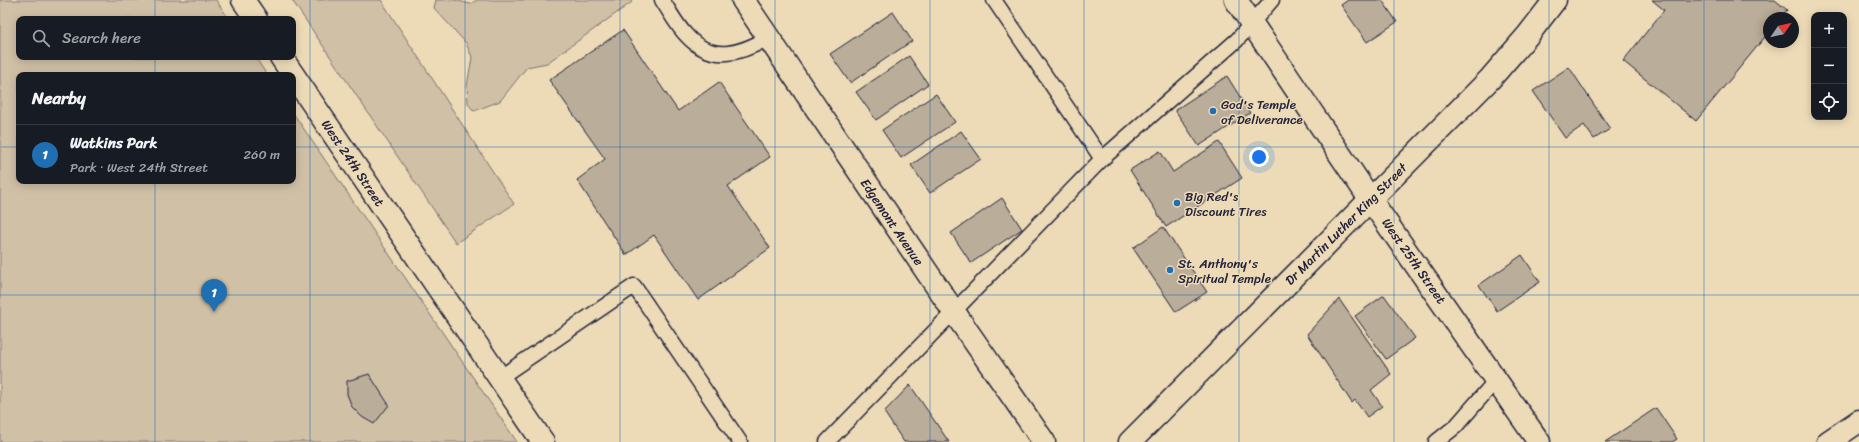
<!DOCTYPE html>
<html lang="en">
<head>
<meta charset="utf-8">
<style>
  :root { --surface:#171b24; --page:#242831; --text:#f1f3f6; --muted:#9ea1a6; --line:#363941; --accent:#1f6fb2 }
  body { margin:0; font-family:Sriracha,sans-serif; background:var(--page); color:var(--text) }
  .controls { position:absolute; right:12px; top:12px; display:grid; overflow:hidden; border-radius:8px; box-shadow:0 2px 10px #0003 }
  .controls button { width:36px; height:36px; display:grid; place-items:center; padding:0; border:0; border-bottom:1px solid var(--line); background:var(--surface); color:var(--text); font:20px sans-serif }
  .compass { position:absolute; left:1763px; top:12px; width:36px; height:36px; border-radius:50%; background:var(--surface); box-shadow:0 2px 10px #0003; rotate:56deg }
  .you { position:absolute; left:1259px; top:157px; width:14px; height:14px; margin:-10px; border:3px solid #fff; border-radius:50%; background:#1a73e8; box-shadow:0 0 0 6px #1a73e833 }
  .badge { display:grid; place-items:center; width:26px; height:26px; border-radius:50%; background:var(--accent); color:#fff; font-size:13px; font-weight:700 }
  .pin { position:absolute; translate:-50% -33px; filter:drop-shadow(0 1px 2px #0008) }
  .pin::after { content:''; position:absolute; top:21px; width:14px; height:12px; background:inherit; clip-path:polygon(0 0,100% 0,50% 100%) }
  .list { margin:0; padding:0; list-style:none }
  h2 { display:flex; justify-content:space-between; align-items:center; height:52px; margin:0; padding:0 16px; font-size:17px }
  h2 small { font-size:13px; font-weight:400; color:var(--muted) }
  .list li { display:grid; grid-template-columns:26px 1fr auto; gap:12px; align-items:center; box-sizing:border-box; height:60px; padding:0 16px; border-top:1px solid var(--line) }
  .list b { display:block; font-size:15px; white-space:nowrap }
  .list p { margin:0; font-size:13px; white-space:nowrap; color:var(--muted) }
  .list em { font-size:13px; font-style:normal; color:var(--muted) }
  .icon { flex:none; width:22px; height:22px; fill:none; stroke:currentColor; stroke-width:2; stroke-linecap:round; stroke-linejoin:round }
  .map { position:relative; flex:none; width:1859px; height:442px; overflow:hidden }
  .search { position:absolute; background:var(--surface); box-shadow:0 2px 10px #0003; left:16px; top:16px; width:280px; height:44px; display:flex; align-items:center; gap:10px; box-sizing:border-box; padding:0 14px; border-radius:8px; color:var(--muted); font-size:15px }
  .panel { position:absolute; background:var(--surface); box-shadow:0 2px 10px #0003; left:16px; top:72px; width:280px; height:112px; border-radius:8px }
  .map>svg:first-child { display:block }
  .green { fill:#d0c0a6; stroke:#797170 }
  .building { fill:#baad99; stroke:#22223b }
  .lines { fill:none; stroke-linecap:round; stroke-linejoin:round }
  .service-casing { stroke:#22223b; stroke-width:17 }
  .minor-casing { stroke:#22223b; stroke-width:25 }
  .primary-casing { stroke:#22223b; stroke-width:25 }
  .service { stroke:#eddbb8; stroke-width:14 }
  .minor { stroke:#eddbb8; stroke-width:22 }
  .primary { stroke:#eddbb8; stroke-width:22 }
  .grid { fill:none; stroke:#1f6fb2; stroke-width:1; stroke-opacity:0.55 }
  .poi-dot { fill:#1f6fb2; stroke:#eddbb8; stroke-width:1.5 }
  .labels { text-anchor:middle; dominant-baseline:central; stroke-width:3; stroke-linejoin:round; paint-order:stroke }
  .poi-label { font-size:13px; fill:#22223b; stroke:#eddbb8; text-anchor:start }
  .street-label { font-size:13px; fill:#22223b; stroke:#eddbb8 }
</style>
</head>
<body>
<div class="map">
<svg width="1859" height="442" viewBox="0 0 1859 442">
  <rect width="100%" height="100%" fill="#eddbb8"/>
  <filter id="ink" filterUnits="userSpaceOnUse"><feTurbulence type="fractalNoise" baseFrequency=".025" numOctaves="2"/><feDisplacementMap in="SourceGraphic" scale="8" xChannelSelector="R" yChannelSelector="G"/><feConvolveMatrix kernelMatrix="1 2 1 2 8 2 1 2 1" color-interpolation-filters="sRGB"/></filter>
  <g filter="url(#ink)">
    <!-- green -->
    <g class="green">
      <polygon points="0,0 216,0 229,19 19,19 19,57 255,57 267,75 19,75 19,181 293,181 293,113 517,442 0,442"/>
      <polygon points="292,0 381,0 514,204 456,243"/>
      <polygon points="436,0 455,0 470,4 477,0 630,0 632,2 547,63 527,67 500,101 474,111 468,104 467,86 472,57 466,43 434,8"/>
    </g>
    <!-- building -->
    <g class="building">
      <polygon points="1348,0 1382,0 1397,22 1367,42 1341,5"/>
      <polygon points="1652,0 1775,0 1787,10 1780,18 1769,18 1769,32 1696,121 1623,61 1664,10"/>
      <polygon points="893,12 912,41 850,83 830,54"/>
      <polygon points="623,30 678,111 719,82 770,157 728,186 770,248 698,300 654,235 626,255 577,180 605,159 549,80"/>
      <polygon points="909,56 928,84 876,120 856,92"/>
      <polygon points="1569,67 1610,129 1594,139 1584,125 1565,138 1533,91"/>
      <polygon points="1227,76 1250,113 1199,146 1175,110"/>
      <polygon points="936,94 955,122 901,158 882,130"/>
      <polygon points="961,131 981,159 930,193 911,165"/>
      <polygon points="1219,142 1242,178 1166,227 1130,170 1160,151 1173,172"/>
      <polygon points="1002,198 1022,229 971,263 951,233"/>
      <polygon points="1163,227 1207,292 1176,312 1133,248"/>
      <polygon points="1522,255 1540,282 1497,311 1479,285"/>
      <polygon points="1384,295 1415,338 1386,359 1355,316"/>
      <polygon points="1339,299 1391,374 1371,390 1382,406 1367,417 1355,400 1352,403 1307,334"/>
      <polygon points="369,374 389,405 374,424 362,417 352,407 347,394 347,381"/>
      <polygon points="910,385 949,442 904,442 884,412"/>
      <polygon points="1656,408 1677,439 1672,442 1605,442"/>
    </g>
    <g class="lines">
      <!-- service casing -->
      <g class="service-casing">
        <g id="service">
          <path d="M 662,0 C 670,12 677,26 687,36 C 712,63 740,54 768,38"/>
          <polyline points="994,0 1102,159"/>
          <polyline points="499,378 634,286 740,442"/>
          <polyline points="827,442 1102,159 1237,40 1272,0"/>
          <polyline points="1436,442 1456,426 1497,379"/>
        </g>
      </g>
      <!-- minor casing -->
      <g class="minor-casing">
        <g id="minor">
          <polyline points="243,0 256,19"/>
          <polyline points="743,0 954,312 1044,442"/>
          <polyline points="1236,0 1370,199 1539,442"/>
          <polyline points="281,57 543,442"/>
          <polyline points="1828,442 1859,421"/>
        </g>
      </g>
      <!-- primary casing -->
      <g class="primary-casing">
        <polyline id="primary" points="1130,442 1490,79 1528,35 1555,0"/>
      </g>
      <!-- service -->
      <use href="#service" class="service"/>
      <!-- minor -->
      <use href="#minor" class="minor"/>
      <!-- primary -->
      <use href="#primary" class="primary"/>
    </g>
  </g>
  <!-- grid -->
  <path class="grid" d="M 155,0 L 155,19M 310,0 L 310,442M 465,0 L 465,442M 620,0 L 620,442M 775,0 L 775,442M 930,0 L 930,442M 1084,0 L 1084,442M 1239,0 L 1239,442M 1394,0 L 1394,442M 1549,0 L 1549,442M 1704,0 L 1704,442M 155,57 L 155,75M 0,147 L 19,147M 293,147 L 1859,147M 155,181 L 155,442M 0,295 L 1859,295"/>
  <!-- markers -->
  <g class="poi-dot">
    <circle cx="1213" cy="111" r="4"/>
    <circle cx="1177" cy="203" r="4"/>
    <circle cx="1170" cy="270" r="4"/>
  </g>
  <g class="labels">
    <!-- poi labels -->
    <g class="poi-label">
      <text x="1221" y="104">God's Temple<tspan x="1221" dy="15">of Deliverance</tspan></text>
      <text x="1185" y="196">Big Red's<tspan x="1185" dy="15">Discount Tires</tspan></text>
      <text x="1178" y="263">St. Anthony's<tspan x="1178" dy="15">Spiritual Temple</tspan></text>
    </g>
    <!-- street labels -->
    <g class="street-label">
      <text transform="translate(353 163) rotate(56)">West 24th Street</text>
      <text transform="translate(892 222) rotate(56)">Edgemont Avenue</text>
      <text transform="translate(1346 224) rotate(-45)">Dr Martin Luther King Street</text>
      <text transform="translate(1414 261) rotate(55)">West 25th Street</text>
    </g>
  </g>
</svg>
<div class="controls">
<button>+</button>
<button>−</button>
<button><svg class="icon" aria-label="locate" viewBox="0 0 24 24"><circle cx="12" cy="12" r="6"/><path d="M12 2v4M12 18v4M2 12h4M18 12h4"/></svg></button>
</div>
<svg class="compass" viewBox="-18 -18 36 36"><path d="M0-13l5 13h-10z" fill="#e53935"/><path d="M0 13l5-13h-10z" fill="#9ea1a6"/></svg>
<div class="you"></div>
<div class="pin badge" style="left:214px;top:312px">1</div>
<div class="search"><svg class="icon" aria-label="search" viewBox="0 0 24 24"><circle cx="10" cy="10" r="6"/><path d="M15 15l6 6"/></svg>Search here</div>
<section class="panel">
<h2>Nearby<small></small></h2>
<ul class="list">
<li><span class="badge">1</span><div><b>Watkins Park</b><p>Park · West 24th Street</p></div><em>260 m</em></li>
</ul>
</section>
</div>
</body>
</html>
